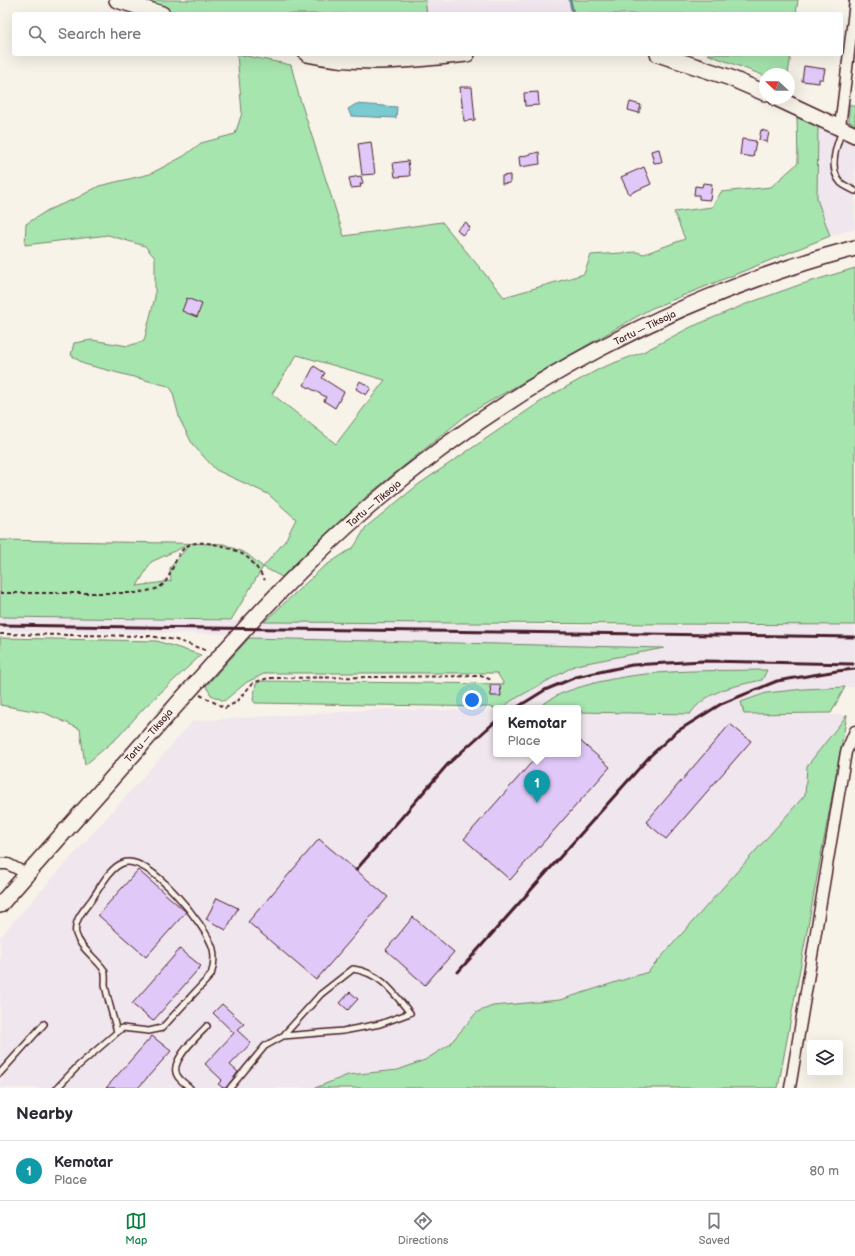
<!DOCTYPE html>
<html lang="en">
<head>
<meta charset="utf-8">
<style>
  :root { --surface:#fff; --page:#f2f2f3; --text:#2b2b33; --muted:#7c7c81; --line:#e1e1e2; --accent:#0b8043 }
  body { margin:0; font-family:"Balsamiq Sans",sans-serif; background:var(--page); color:var(--text) }
  .controls { position:absolute; right:12px; bottom:12px; display:grid; overflow:hidden; border-radius:4px; box-shadow:0 4px 16px #0002 }
  .controls button { width:36px; height:36px; display:grid; place-items:center; padding:0; border:0; border-bottom:1px solid var(--line); background:var(--surface); color:var(--text); font:20px sans-serif }
  .compass { position:absolute; left:759px; top:68px; width:36px; height:36px; border-radius:50%; background:var(--surface); box-shadow:0 4px 16px #0002; rotate:292deg }
  .you { position:absolute; left:472px; top:700px; width:14px; height:14px; margin:-10px; border:3px solid #fff; border-radius:50%; background:#1a73e8; box-shadow:0 0 0 6px #1a73e833 }
  .badge { display:grid; place-items:center; width:26px; height:26px; border-radius:50%; background:var(--accent); color:#fff; font-size:13px; font-weight:700 }
  .pin { position:absolute; translate:-50% -33px; filter:drop-shadow(0 1px 2px #0008) }
  .pin::after { content:''; position:absolute; top:21px; width:14px; height:12px; background:inherit; clip-path:polygon(0 0,100% 0,50% 100%) }
  .popup { position:absolute; left:493px; top:705px; width:88px; height:52px; box-sizing:border-box; display:grid; place-content:center; border-radius:4px; background:var(--surface); filter:drop-shadow(0 1px 3px #0005); font-size:13px; white-space:nowrap; color:var(--muted) }
  .popup b { font-size:15px; color:var(--text) }
  .popup::after { content:''; position:absolute; left:50%; top:100%; margin-left:-8px; border:8px solid transparent; border-top-color:var(--surface) }
  .list { margin:0; padding:0; list-style:none }
  h2 { display:flex; justify-content:space-between; align-items:center; height:52px; margin:0; padding:0 16px; font-size:17px }
  h2 small { font-size:13px; font-weight:400; color:var(--muted) }
  .list li { display:grid; grid-template-columns:26px 1fr auto; gap:12px; align-items:center; box-sizing:border-box; height:60px; padding:0 16px; border-top:1px solid var(--line) }
  .list b { display:block; font-size:15px; white-space:nowrap }
  .list p { margin:0; font-size:13px; white-space:nowrap; color:var(--muted) }
  .list em { font-size:13px; font-style:normal; color:var(--muted) }
  .icon { flex:none; width:22px; height:22px; fill:none; stroke:currentColor; stroke-width:2; stroke-linecap:round; stroke-linejoin:round }
  .map { position:relative; flex:none; width:855px; height:1088px; overflow:hidden }
  .search { position:absolute; background:var(--surface); box-shadow:0 4px 16px #0002; left:12px; right:12px; top:12px; height:44px; display:flex; align-items:center; gap:10px; box-sizing:border-box; padding:0 14px; border-radius:4px; color:var(--muted); font-size:15px }
  .sheet { height:112px; background:var(--surface) }
  nav { display:flex; justify-content:space-around; align-items:center; box-sizing:border-box; height:56px; border-top:1px solid var(--line); background:var(--surface); font-size:11px; color:var(--muted) }
  nav a { display:grid; justify-items:center; gap:2px }
  nav .on { color:var(--accent) }
  .map>svg:first-child { display:block }
  .built { fill:#f0e6ed }
  .green { fill:#a6e5ae; stroke:#78826c; fill-rule:evenodd }
  .water { fill:#79cbd1; stroke:#66868f }
  .lines { fill:none; stroke-linecap:round; stroke-linejoin:round }
  .stream { stroke:#66868f; stroke-width:3 }
  .building { fill:#e0c8f8; stroke:#4a1f2b }
  .lane-casing { stroke:#4a1f2b; stroke-width:8 }
  .street-casing { stroke:#4a1f2b; stroke-width:13 }
  .secondary-casing { stroke:#4a1f2b; stroke-width:18 }
  .path { stroke:#4a1f2b; stroke-width:2; stroke-dasharray:4 3; stroke-linecap:butt }
  .lane { stroke:#f7f3e8; stroke-width:5 }
  .street { stroke:#f7f3e8; stroke-width:10 }
  .secondary { stroke:#f7f3e8; stroke-width:15 }
  .rail { stroke:#4a1f2b; stroke-width:3 }
  .labels { text-anchor:middle; dominant-baseline:central; stroke-width:3; stroke-linejoin:round; paint-order:stroke }
  .street-label { font-size:10px; fill:#4a1f2b; stroke:#f7f3e8 }
</style>
</head>
<body>
<div class="map">
<svg width="855" height="1088" viewBox="0 0 855 1088">
  <rect width="100%" height="100%" fill="#f7f3e8"/>
  <filter id="ink" filterUnits="userSpaceOnUse"><feTurbulence type="fractalNoise" baseFrequency=".025" numOctaves="2"/><feDisplacementMap in="SourceGraphic" scale="8" xChannelSelector="R" yChannelSelector="G"/><feConvolveMatrix kernelMatrix="1 2 1 2 8 2 1 2 1" color-interpolation-filters="sRGB"/></filter>
  <g filter="url(#ink)">
    <!-- built -->
    <g class="built">
      <polygon points="425,0 570,0 573,14 427,14"/>
      <polygon points="818,126 855,144 855,229 830,236 817,199"/>
      <polygon points="0,617 82,618 243,621 232,634 0,631"/>
      <polygon points="264,622 401,622 544,626 855,625 855,687 804,689 766,693 741,702 744,714 847,715 807,766 805,795 648,972 560,1000 493,1006 477,1012 449,1045 425,1060 398,1070 348,1075 315,1088 0,1088 0,937 193,721 387,709 496,711 496,754 578,754 578,712 690,714 698,703 727,687 762,680 766,671 670,672 620,678 560,695 536,708 503,708 511,701 576,665 662,648 249,638"/>
    </g>
    <!-- green -->
    <g class="green">
      <polygon points="117,0 425,0 427,14 162,14"/>
      <polygon points="570,0 798,0 796,14 573,14"/>
      <path d="M 237,54 L 291,65 L 299,96 L 344,236 L 442,222 L 504,297 L 584,274 L 591,255 L 636,252 L 644,254 L 685,239 L 674,212 L 712,207 L 721,192 L 771,187 L 798,163 L 797,117 L 818,126 L 817,199 L 830,236 L 650,309 L 468,414 L 368,495 L 282,577 L 263,567 L 231,620 L 0,617 L 0,540 L 224,544 L 247,554 L 263,567 L 285,541 L 296,519 L 268,494 L 216,470 L 193,445 L 180,420 L 172,390 L 168,386 L 84,364 L 71,355 L 74,343 L 92,340 L 128,346 L 144,341 L 155,297 L 155,258 L 145,246 L 108,235 L 25,245 L 26,224 L 48,210 L 77,198 L 99,186 L 150,174 L 184,156 L 201,143 L 235,134 L 242,113 ZM 297,355 L 385,380 L 336,444 L 272,394 ZM 190,544 L 170,568 L 171,581 L 137,586 L 151,562 Z"/>
      <polygon points="707,54 791,54 788,74 765,74 765,76"/>
      <polygon points="849,104 855,107 855,125 849,121"/>
      <polygon points="855,268 855,625 264,622 322,568 354,547 366,527 419,484 546,398 601,368 643,352 691,327 746,304 799,285"/>
      <polygon points="0,638 157,641 201,655 144,708 118,737 85,765 80,729 45,713 0,705"/>
      <polygon points="249,638 664,648 576,665 511,701 503,708 496,708 496,710 492,707 255,703 253,700 256,684 261,681 504,684 497,673 266,673 247,682 224,701 211,695 206,686"/>
      <path d="M 767,670 L 762,680 C 735,686 707,690 690,714 L 578,712 L 578,708 L 536,708 C 544,704 552,698 560,694 C 626,668 697,671 767,670 Z"/>
      <polygon points="845,687 831,713 744,714 741,702 766,693 804,689"/>
      <polygon points="847,715 778,1088 315,1088 348,1075 398,1070 425,1060 449,1045 477,1012 493,1006 560,1000 648,972 805,795 807,766"/>
    </g>
    <!-- water -->
    <polygon class="water" points="356,104 397,107 396,118 351,116 348,109"/>
    <g class="lines">
      <!-- stream -->
      <g class="stream">
        <polyline points="570,0 573,14"/>
        <polyline points="849,7 850,0"/>
      </g>
    </g>
    <!-- building -->
    <g class="building">
      <polygon points="804,66 825,69 823,79 819,79 819,83 802,81"/>
      <polygon points="460,87 472,87 475,120 464,121"/>
      <polygon points="538,92 539,105 525,106 524,93"/>
      <polygon points="630,102 641,105 639,113 628,110"/>
      <polygon points="761,130 769,132 767,142 759,140"/>
      <polygon points="742,139 756,141 753,157 740,155"/>
      <polygon points="371,142 375,174 362,175 358,144"/>
      <polygon points="659,149 662,162 654,163 651,151"/>
      <polygon points="539,152 540,164 520,167 519,157"/>
      <polygon points="408,161 410,176 395,177 393,163"/>
      <polygon points="644,167 651,184 629,194 621,177"/>
      <polygon points="510,175 510,183 502,184 502,176"/>
      <polygon points="361,176 363,183 360,184 361,187 351,188 349,178"/>
      <polygon points="703,183 712,184 710,200 699,199 699,195 694,195 695,186 702,187"/>
      <polygon points="466,222 470,228 462,235 457,229"/>
      <polygon points="187,298 202,304 197,317 182,311"/>
      <polygon points="314,366 325,373 322,378 344,392 335,408 324,401 326,397 304,385"/>
      <polygon points="360,381 371,388 366,395 356,389"/>
      <polygon points="490,685 500,685 501,696 491,696"/>
      <polygon points="730,724 751,741 666,839 646,822"/>
      <polygon points="578,739 610,767 510,880 464,839 539,754 578,754"/>
      <polygon points="319,839 388,897 316,980 248,922"/>
      <polygon points="138,870 186,912 146,957 98,915"/>
      <polygon points="217,898 238,908 226,930 206,919"/>
      <polygon points="413,917 454,952 425,985 386,950"/>
      <polygon points="180,949 201,966 153,1021 132,1004"/>
      <polygon points="350,992 358,999 348,1010 340,1003"/>
      <polygon points="222,1004 244,1024 237,1030 251,1043 230,1065 238,1072 226,1088 223,1088 218,1084 222,1080 205,1064 234,1033 213,1013"/>
      <polygon points="152,1036 171,1051 138,1088 106,1088"/>
    </g>
    <g class="lines">
      <!-- lane casing -->
      <g class="lane-casing">
        <g id="lane">
          <path d="M 842,131 C 836,146 828,169 841,183 C 845,186 851,189 855,191"/>
          <polyline points="0,1073 44,1024"/>
          <path d="M 57,1088 L 78,1066 L 122,1028 L 149,1031 L 162,1028 L 211,975 C 214,966 215,958 213,949 C 207,926 148,853 123,863 C 109,868 100,888 92,899 C 85,909 73,920 76,934 C 80,948 96,958 104,970 C 106,974 105,980 105,985 C 108,1001 113,1016 117,1032"/>
          <path d="M 190,1088 C 186,1084 179,1080 177,1075 C 169,1061 198,1036 207,1026"/>
          <path d="M 230,1088 L 265,1046 L 283,1036 L 321,994 L 353,969 C 381,973 393,992 410,1013 L 380,1024 L 343,1031 L 283,1036"/>
        </g>
      </g>
      <!-- street casing -->
      <g class="street-casing">
        <g id="street">
          <polyline points="840,127 855,2"/>
          <polyline points="0,864 8,864 27,874"/>
          <polyline points="790,1088 846,752 855,731"/>
        </g>
      </g>
      <!-- secondary casing -->
      <g class="secondary-casing">
        <g id="secondary">
          <polyline points="117,0 162,14"/>
          <path d="M 307,54 C 360,66 413,60 467,54"/>
          <polyline points="658,54 728,77 765,93"/>
          <polyline points="776,98 855,135"/>
          <path d="M 0,905 C 52,845 105,787 157,727 C 225,650 293,572 371,505 C 510,385 678,295 855,248"/>
        </g>
      </g>
      <!-- path -->
      <g class="path">
        <path d="M 0,593 L 136,593 C 144,591 153,591 160,587 C 173,578 173,555 187,546 C 201,537 236,548 248,558 C 255,564 260,573 265,580"/>
        <polyline points="0,634 149,636 176,640 208,651"/>
        <polyline points="200,695 225,708 235,703 253,683 268,678 481,676 492,680"/>
      </g>
      <!-- lane -->
      <use href="#lane" class="lane"/>
      <!-- street -->
      <use href="#street" class="street"/>
      <!-- secondary -->
      <use href="#secondary" class="secondary"/>
      <!-- rail -->
      <g class="rail">
        <polyline points="0,625 855,637"/>
        <polyline points="516,708 545,690 576,677 632,665 703,661 853,664"/>
        <polyline points="356,870 448,764 496,721"/>
        <polyline points="458,972 650,756 676,732 721,704 777,681 837,671 855,669"/>
      </g>
    </g>
  </g>
  <g class="labels">
    <!-- street labels -->
    <g class="street-label">
      <text transform="translate(645 328) rotate(-26)">Tartu — Tiksoja</text>
      <text transform="translate(374 504) rotate(-40)">Tartu — Tiksoja</text>
      <text transform="translate(149 736) rotate(-49)">Tartu — Tiksoja</text>
    </g>
  </g>
</svg>
<div class="controls">
<button><svg class="icon" aria-label="layers" viewBox="0 0 24 24"><path d="M12 4l9 5-9 5-9-5zM3 14l9 5 9-5"/></svg></button>
</div>
<svg class="compass" viewBox="-18 -18 36 36"><path d="M0-13l5 13h-10z" fill="#e53935"/><path d="M0 13l5-13h-10z" fill="#7c7c81"/></svg>
<div class="you"></div>
<div class="pin badge" style="left:537px;top:803px;background:#0f9aa8">1</div>
<div class="popup"><b>Kemotar</b>Place</div>
<div class="search"><svg class="icon" aria-label="search" viewBox="0 0 24 24"><circle cx="10" cy="10" r="6"/><path d="M15 15l6 6"/></svg>Search here</div>
</div>
<section class="sheet">
<h2>Nearby<small></small></h2>
<ul class="list">
<li><span class="badge" style="background:#0f9aa8">1</span><div><b>Kemotar</b><p>Place</p></div><em>80 m</em></li>
</ul>
</section>
<nav>
<a class="on"><svg class="icon" aria-label="map" viewBox="0 0 24 24"><path d="M3 6l6-2 6 2 6-2v14l-6 2-6-2-6 2zM9 4v14M15 6v14"/></svg>Map</a>
<a><svg class="icon" aria-label="directions" viewBox="0 0 24 24"><path d="M12 3l9 9-9 9-9-9zM9 14v-3h6M13 9l2 2-2 2"/></svg>Directions</a>
<a><svg class="icon" aria-label="saved" viewBox="0 0 24 24"><path d="M7 4h10v16l-5-4-5 4z"/></svg>Saved</a>
</nav>
</body>
</html>
